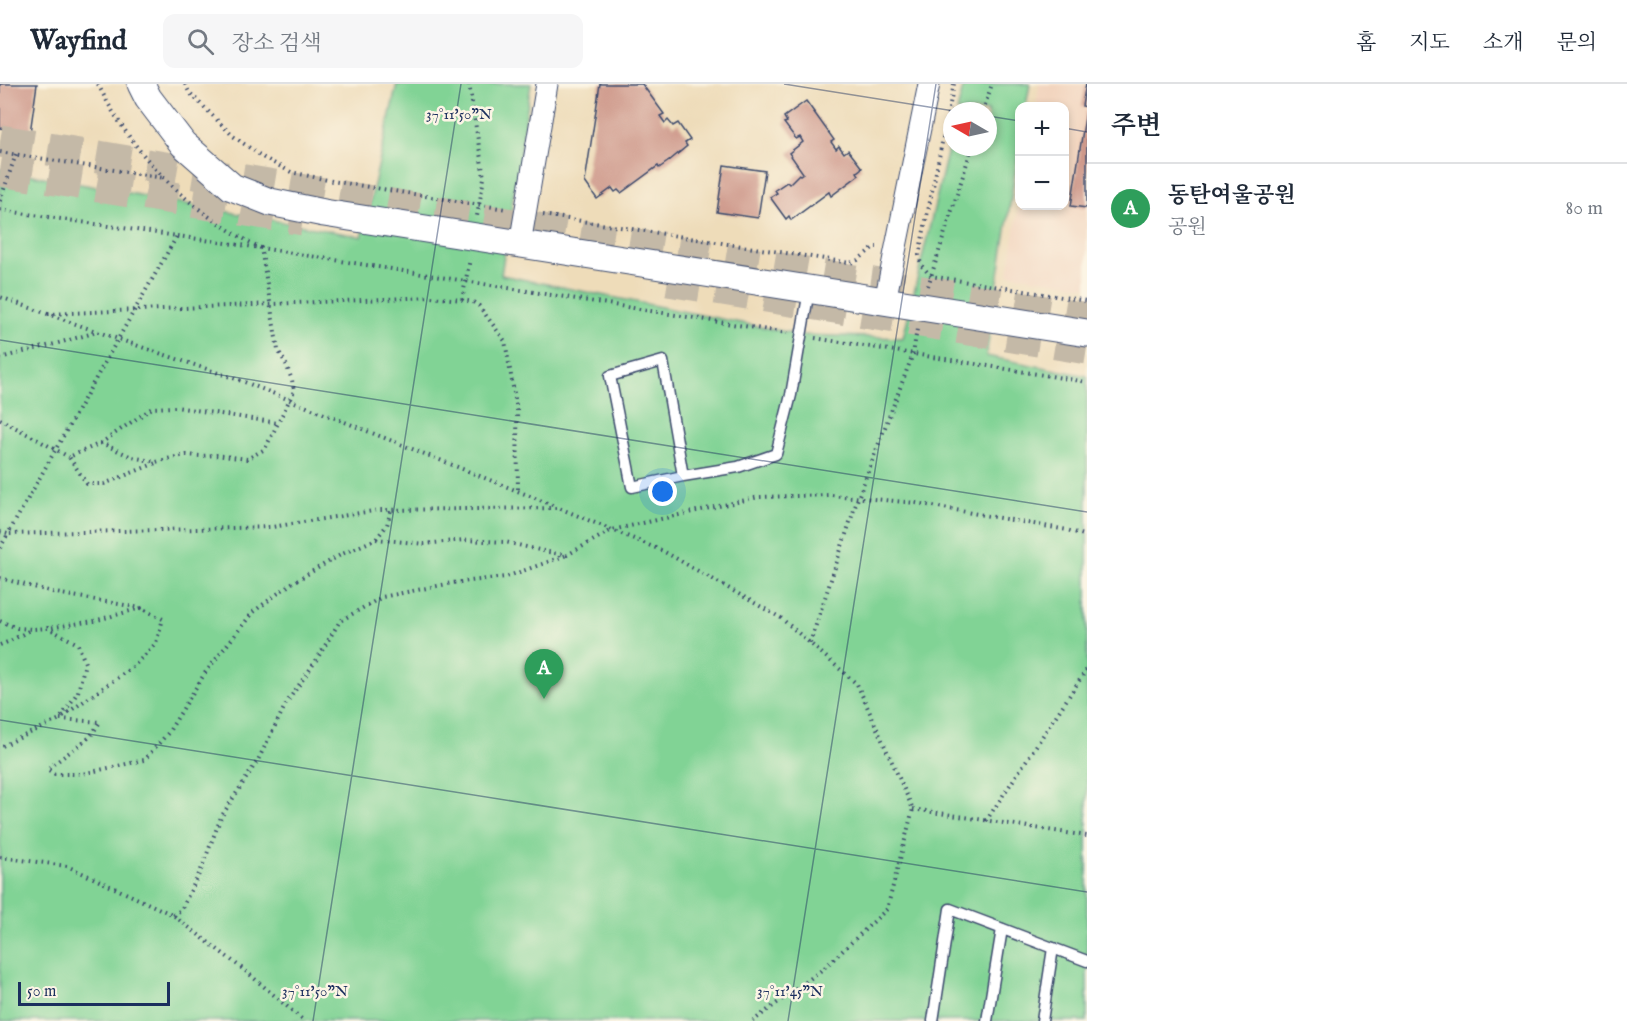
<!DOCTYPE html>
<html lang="ko">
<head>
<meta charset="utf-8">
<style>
  :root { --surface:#fff; --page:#f6f6f7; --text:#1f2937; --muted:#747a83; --line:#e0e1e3; --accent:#1a73e8 }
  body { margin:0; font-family:"IM FELL English","Noto Serif KR",serif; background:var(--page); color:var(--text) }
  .controls { position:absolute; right:18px; top:18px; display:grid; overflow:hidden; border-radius:12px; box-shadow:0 3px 9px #0003 }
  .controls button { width:54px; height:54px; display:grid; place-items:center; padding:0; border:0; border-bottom:2px solid var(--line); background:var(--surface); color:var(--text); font:30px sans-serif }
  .compass { position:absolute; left:943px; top:18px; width:54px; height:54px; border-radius:50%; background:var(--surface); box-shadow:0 3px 9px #0003; rotate:279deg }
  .scale { position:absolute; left:18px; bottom:15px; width:152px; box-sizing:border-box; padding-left:6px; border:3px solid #1b2f5e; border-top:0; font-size:16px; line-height:21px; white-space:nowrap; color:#1b2f5e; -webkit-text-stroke:4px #fcf5e5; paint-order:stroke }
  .you { position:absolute; left:663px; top:408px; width:21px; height:21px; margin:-15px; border:4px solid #fff; border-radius:50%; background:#1a73e8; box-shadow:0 0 0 9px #1a73e833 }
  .badge { display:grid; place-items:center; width:39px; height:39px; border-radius:50%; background:var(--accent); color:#fff; font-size:20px; font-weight:700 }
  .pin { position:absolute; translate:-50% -50px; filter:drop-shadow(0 2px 3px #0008) }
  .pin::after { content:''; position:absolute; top:32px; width:21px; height:18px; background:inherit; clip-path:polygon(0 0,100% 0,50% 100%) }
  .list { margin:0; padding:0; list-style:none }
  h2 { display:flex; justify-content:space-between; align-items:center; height:78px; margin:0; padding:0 24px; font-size:26px }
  h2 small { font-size:20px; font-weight:400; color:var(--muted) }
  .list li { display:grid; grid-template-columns:39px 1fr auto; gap:18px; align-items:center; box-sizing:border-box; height:90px; padding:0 24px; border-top:2px solid var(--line) }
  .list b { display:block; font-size:22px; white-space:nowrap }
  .list p { margin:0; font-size:20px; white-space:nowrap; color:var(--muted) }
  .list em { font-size:20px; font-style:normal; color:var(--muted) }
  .icon { flex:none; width:33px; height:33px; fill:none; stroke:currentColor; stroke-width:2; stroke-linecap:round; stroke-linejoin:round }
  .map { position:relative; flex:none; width:1087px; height:937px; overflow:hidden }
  header { display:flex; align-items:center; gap:36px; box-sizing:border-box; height:84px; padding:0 30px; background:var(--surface); border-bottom:2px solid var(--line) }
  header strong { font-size:28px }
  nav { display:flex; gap:33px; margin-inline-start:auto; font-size:21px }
  .search { width:420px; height:54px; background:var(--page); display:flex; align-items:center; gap:15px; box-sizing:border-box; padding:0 21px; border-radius:12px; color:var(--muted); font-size:22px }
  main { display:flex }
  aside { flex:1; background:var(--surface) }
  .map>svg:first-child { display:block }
  .built { fill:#f2d4be }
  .green { fill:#81d395; stroke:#4e817a; stroke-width:1.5 }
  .building { fill:#ce988a }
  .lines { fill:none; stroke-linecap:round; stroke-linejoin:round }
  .trunk-tunnel { stroke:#c4b9a7; stroke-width:33; stroke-dasharray:33 16; stroke-linecap:butt }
  .service-casing { stroke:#3b496c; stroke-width:13 }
  .minor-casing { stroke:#3b496c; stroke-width:23 }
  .tertiary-casing { stroke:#3b496c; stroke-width:29 }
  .path { stroke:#3b496c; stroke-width:4; stroke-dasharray:1.5 4.5; stroke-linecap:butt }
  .service { stroke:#fff; stroke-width:10 }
  .minor { stroke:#fff; stroke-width:21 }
  .tertiary { stroke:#fff; stroke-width:27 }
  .ticks { fill:none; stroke:#1b2f5e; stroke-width:1.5; stroke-opacity:0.45 }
  .ticks-label { font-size:15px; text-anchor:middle; fill:#1b2f5e; stroke:#fcf5e5; stroke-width:5; stroke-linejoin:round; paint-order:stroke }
</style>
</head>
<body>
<header>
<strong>Wayfind</strong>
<div class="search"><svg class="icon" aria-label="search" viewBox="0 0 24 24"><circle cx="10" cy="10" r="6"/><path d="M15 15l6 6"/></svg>장소 검색</div>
<nav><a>홈</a><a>지도</a><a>소개</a><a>문의</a></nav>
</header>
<main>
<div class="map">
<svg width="1087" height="937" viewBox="0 0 1087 937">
  <rect width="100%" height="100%" fill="#fcf5e5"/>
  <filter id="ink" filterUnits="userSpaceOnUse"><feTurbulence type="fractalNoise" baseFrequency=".0167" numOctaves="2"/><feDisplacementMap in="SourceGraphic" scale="12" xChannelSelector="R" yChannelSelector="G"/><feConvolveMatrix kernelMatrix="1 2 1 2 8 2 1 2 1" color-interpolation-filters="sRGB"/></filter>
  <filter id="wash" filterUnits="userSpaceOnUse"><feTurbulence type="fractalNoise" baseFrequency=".008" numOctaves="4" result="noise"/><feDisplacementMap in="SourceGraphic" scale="24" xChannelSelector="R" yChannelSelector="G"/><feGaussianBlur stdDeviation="1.35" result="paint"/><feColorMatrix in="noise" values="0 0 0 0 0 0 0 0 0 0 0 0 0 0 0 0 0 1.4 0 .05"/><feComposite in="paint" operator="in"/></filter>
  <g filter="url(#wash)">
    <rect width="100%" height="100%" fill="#eedcb9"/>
    <!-- built -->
    <polygon class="built" points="1039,0 1087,0 1087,203 1008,190 1019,119 1020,122 1064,122 1064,22 1036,22"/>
    <!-- green -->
    <polygon class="green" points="397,0 531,0 501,191 801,251 903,254 952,49 952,63 988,63 988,27 957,27 964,0 1030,0 1026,22 1020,22 1019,64 986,272 1087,292 1087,937 0,937 0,85 362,153"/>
    <g id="blocks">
      <!-- building -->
      <g class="building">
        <polygon points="0,0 37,0 30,49 0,44"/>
        <polygon points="600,0 642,0 664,30 660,32 665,39 668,36 673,42 678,39 690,56 685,59 687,62 669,77 659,84 658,82 621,109 618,106 615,108 612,104 597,115 585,98"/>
        <polygon points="1086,0 1087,0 1087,23 1082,22"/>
        <polygon points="806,17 834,56 831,58 836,65 839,62 844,69 848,66 862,84 857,88 859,91 831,112 829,108 791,136 789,132 786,135 770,113 777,109 775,106 787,98 789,100 799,90 800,91 803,89 789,69 803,58 800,53 796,55 784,39 787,38 784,33"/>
        <polygon points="1086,27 1087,27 1087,124 1071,122"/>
        <polygon points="724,81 765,87 758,134 717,128"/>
      </g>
    </g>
  </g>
  <g filter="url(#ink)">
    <use href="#blocks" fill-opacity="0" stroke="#3b496c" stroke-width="1.5"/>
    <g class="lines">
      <!-- trunk-tunnel -->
      <g class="trunk-tunnel">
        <polyline points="0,57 1087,235"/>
        <polyline points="0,86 303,135"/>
        <polyline points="668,196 1087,264"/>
      </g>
      <!-- service casing -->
      <g class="service-casing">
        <g id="service">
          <polyline points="683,392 632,403 610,292 663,277 683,392 738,383 776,370 791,311 809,206"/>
          <polyline points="933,937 950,825 1087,877"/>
          <polyline points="987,937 1002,845"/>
          <polyline points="1042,937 1053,864"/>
        </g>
      </g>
      <!-- minor casing -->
      <g class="minor-casing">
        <g id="minor">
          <polyline points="520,160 547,0"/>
          <polyline points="885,217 929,0"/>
        </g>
      </g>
      <!-- tertiary casing -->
      <g class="tertiary-casing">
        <polyline id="tertiary" points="141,0 148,14 183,60 232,103 270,118 324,129 1087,249"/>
      </g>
      <!-- path -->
      <g class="path">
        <path d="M 98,0 C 133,72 189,128 261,164 L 787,249"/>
        <polyline points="185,0 189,8 233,52 264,74 291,88 332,97 506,125"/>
        <polyline points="469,0 484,94 477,132"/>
        <polyline points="954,0 919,171 921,181 931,192 1087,217"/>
        <polyline points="983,27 992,0"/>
        <polyline points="0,68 164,94"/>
        <polyline points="0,117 16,70"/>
        <polyline points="0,126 177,152 118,255 0,213"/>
        <polyline points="543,131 850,179 858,176 874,163 877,163"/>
        <polyline points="177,152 261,164 278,266 286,280 292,296 294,307 265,365 247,375 216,371 200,372 186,371 171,374 156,378 132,373 101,359 152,324 176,323 278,339"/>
        <polyline points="928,202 972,63"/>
        <polyline points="462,216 470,175"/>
        <polyline points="48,230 431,213 462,216 473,218 479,222 505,257 517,326 518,407"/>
        <polyline points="815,254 1087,298"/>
        <polyline points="0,274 55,260 97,248"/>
        <polyline points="0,335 69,373"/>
        <polyline points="101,359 69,373 87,400 104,400 156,379"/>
        <polyline points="0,448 8,450 118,255 242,297 555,422"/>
        <polyline points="376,455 424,460 464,456 505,458 548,468 567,471 612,446 759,413 831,411 916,419 1067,446 1087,452"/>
        <polyline points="0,464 8,450 272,443 379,426 559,424 663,467 781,534 857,600 913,725 887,825 823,885 753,937"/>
        <polyline points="0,494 56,509 141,524 94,537 48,544"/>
        <polyline points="0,537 17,544 33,545 48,544 78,560 85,579 78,608 60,635 0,663"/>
        <polyline points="810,559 858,414 913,270 917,245"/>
        <polyline points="0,561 10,557 32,545"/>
        <polyline points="63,632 134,582 156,559 163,535 141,524"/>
        <polyline points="60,635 100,638 90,653 47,685 55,690 82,690 144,676 168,649 205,589 253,528 292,499 342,470 376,455 387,441 391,426"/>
        <polyline points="913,725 1087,752"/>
        <polyline points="986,737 1087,585"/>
        <polyline points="0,773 67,782 173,831 248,889 304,937"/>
        <polyline points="173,831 181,826 201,786 221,733 258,676 287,618 315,578 340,537 382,513 452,499 506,493 567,471"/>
      </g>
      <!-- service -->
      <use href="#service" class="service"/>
      <!-- minor -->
      <use href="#minor" class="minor"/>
      <!-- tertiary -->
      <use href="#tertiary" class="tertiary"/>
    </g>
  </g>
  <!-- ticks -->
  <path class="ticks" d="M 784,0 L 954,27M 988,32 L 1020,37M 1064,44 L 1087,48M 0,256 L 1087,428M 0,636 L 1087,808M 313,937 L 461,0M 788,937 L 936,0"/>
  <g class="ticks-label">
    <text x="459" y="35">37°11'50"N</text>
    <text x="315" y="912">37°11'50"N</text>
    <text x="790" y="912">37°11'45"N</text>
  </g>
</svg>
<div class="controls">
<button>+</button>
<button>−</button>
</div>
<svg class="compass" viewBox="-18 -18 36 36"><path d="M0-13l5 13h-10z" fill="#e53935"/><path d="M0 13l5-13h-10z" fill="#747a83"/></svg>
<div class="scale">50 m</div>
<div class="you"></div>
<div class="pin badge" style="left:544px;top:615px;background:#2e9e5b">A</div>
</div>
<aside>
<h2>주변<small></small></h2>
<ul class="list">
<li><span class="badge" style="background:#2e9e5b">A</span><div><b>동탄여울공원</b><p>공원</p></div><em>80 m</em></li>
</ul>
</aside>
</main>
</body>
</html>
